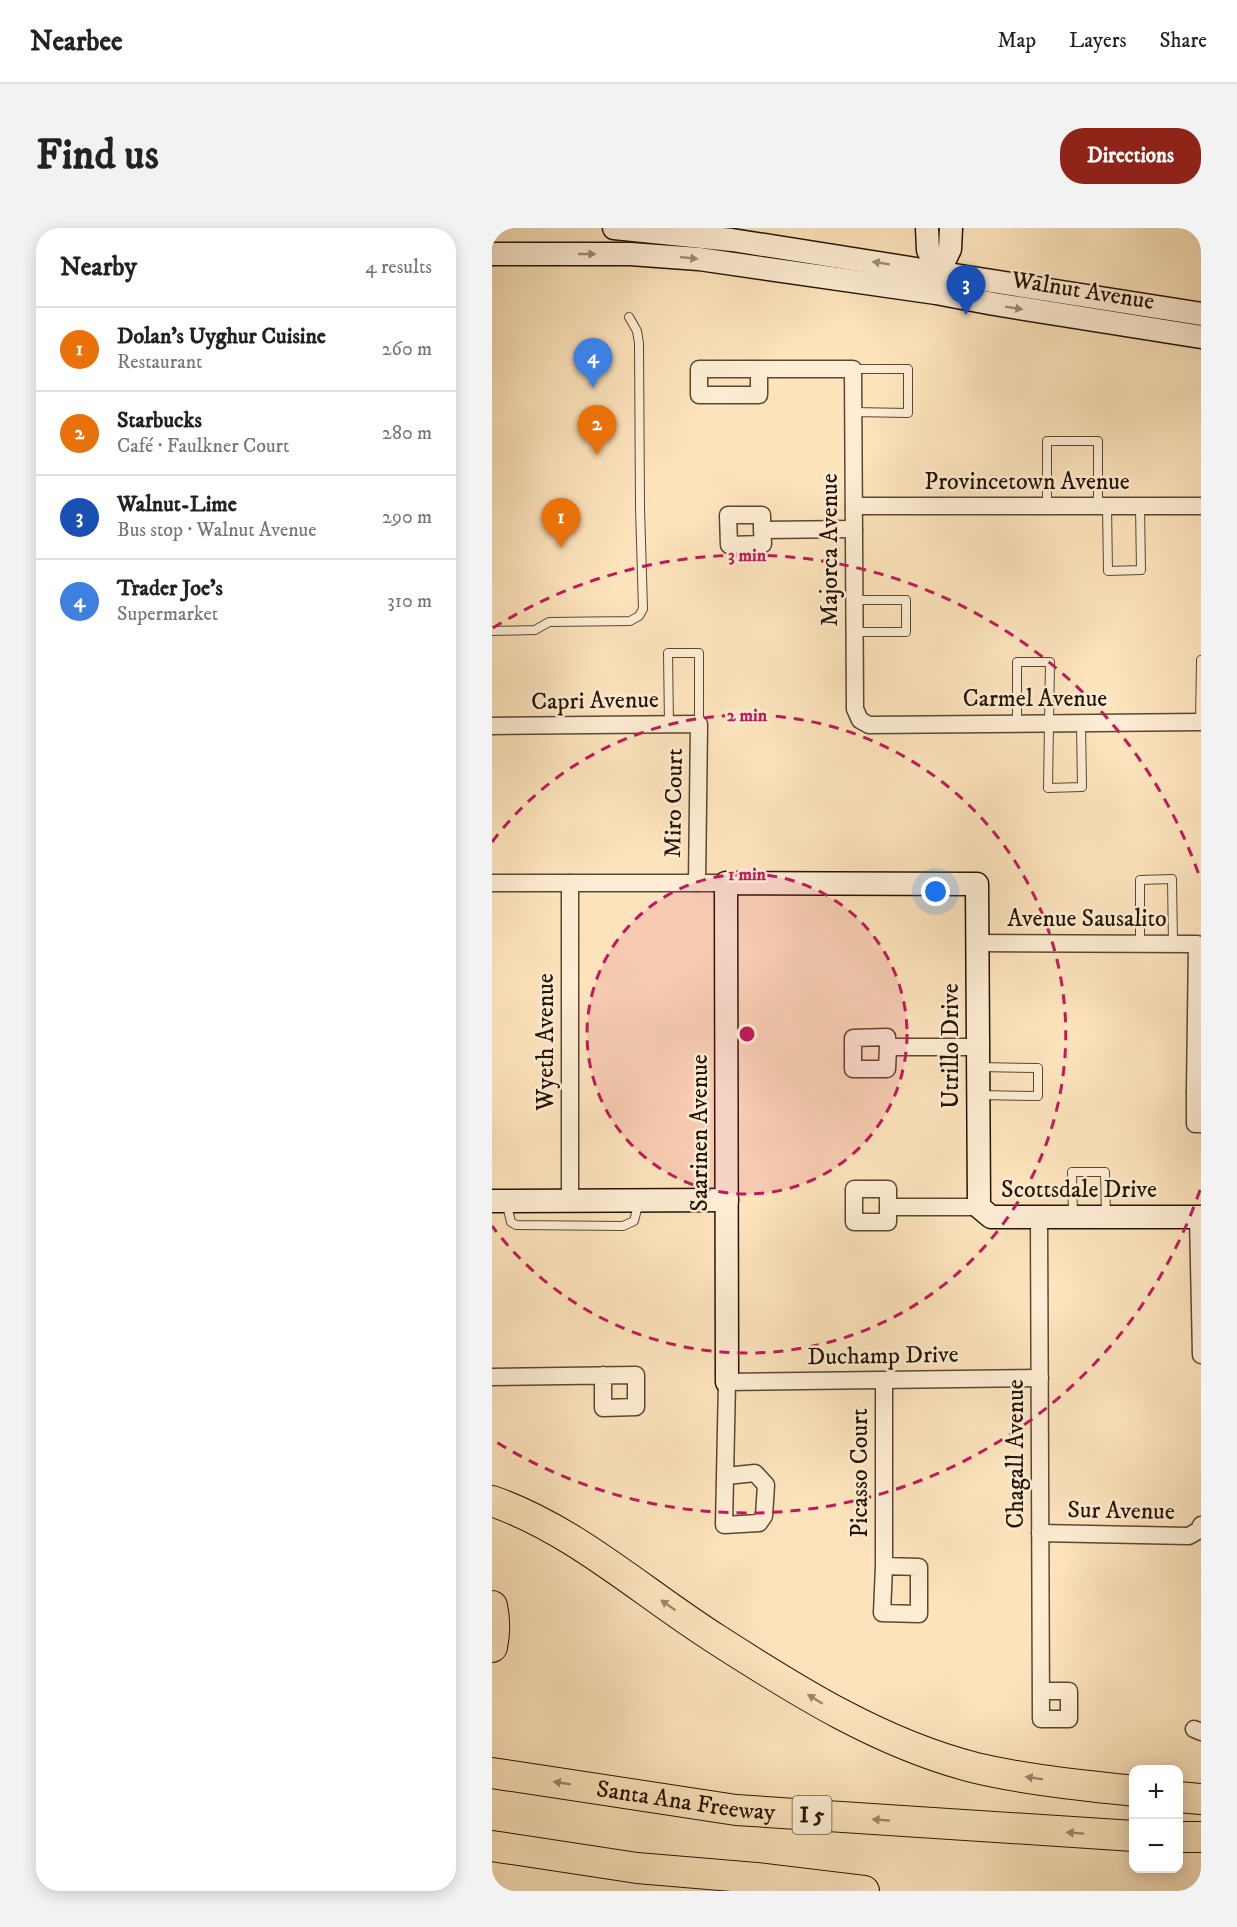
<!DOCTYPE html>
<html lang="en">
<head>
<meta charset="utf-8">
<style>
  :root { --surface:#fff; --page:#f2f2f2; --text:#222; --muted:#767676; --line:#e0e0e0; --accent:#8f2418 }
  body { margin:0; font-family:"IM FELL DW Pica",serif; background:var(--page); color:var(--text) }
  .controls { position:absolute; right:18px; bottom:18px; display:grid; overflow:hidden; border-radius:12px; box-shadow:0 3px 15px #0003 }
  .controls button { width:54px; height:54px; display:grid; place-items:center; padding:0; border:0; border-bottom:2px solid var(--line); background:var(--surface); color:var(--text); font:30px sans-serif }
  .you { position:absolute; left:444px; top:664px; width:21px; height:21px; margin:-15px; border:4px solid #fff; border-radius:50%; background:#1a73e8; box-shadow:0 0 0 9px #1a73e833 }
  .badge { display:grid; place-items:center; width:39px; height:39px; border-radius:50%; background:var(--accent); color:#fff; font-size:20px; font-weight:700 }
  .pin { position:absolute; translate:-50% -50px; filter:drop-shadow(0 2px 3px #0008) }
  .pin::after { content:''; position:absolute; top:32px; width:21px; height:18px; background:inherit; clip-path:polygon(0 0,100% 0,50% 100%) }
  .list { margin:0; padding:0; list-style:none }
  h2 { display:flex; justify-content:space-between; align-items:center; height:78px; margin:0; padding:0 24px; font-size:26px }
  h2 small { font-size:20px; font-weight:400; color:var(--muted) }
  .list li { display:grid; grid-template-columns:39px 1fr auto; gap:18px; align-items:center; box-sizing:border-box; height:84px; padding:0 24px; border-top:2px solid var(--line) }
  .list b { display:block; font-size:22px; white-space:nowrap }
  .list p { margin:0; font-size:20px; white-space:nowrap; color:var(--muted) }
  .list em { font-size:20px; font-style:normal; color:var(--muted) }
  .map { position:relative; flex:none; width:709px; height:1663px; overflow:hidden; border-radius:24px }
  header { display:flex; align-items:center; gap:36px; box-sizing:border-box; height:84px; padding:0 30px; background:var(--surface); border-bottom:2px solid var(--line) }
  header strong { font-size:28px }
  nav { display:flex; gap:33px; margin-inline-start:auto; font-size:21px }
  .intro { display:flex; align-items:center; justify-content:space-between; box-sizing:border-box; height:144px; padding:0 36px }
  h1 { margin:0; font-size:42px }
  .button { padding:15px 27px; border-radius:24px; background:var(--accent); color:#fff; font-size:21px; font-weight:700 }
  main { display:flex; gap:36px; padding:0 36px }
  aside { flex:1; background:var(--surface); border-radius:24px; box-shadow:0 3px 15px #0003 }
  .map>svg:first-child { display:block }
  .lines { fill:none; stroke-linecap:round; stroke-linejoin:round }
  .lane-casing { stroke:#5b4732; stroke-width:10 }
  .street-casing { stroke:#5b4732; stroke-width:19 }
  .secondary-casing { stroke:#251304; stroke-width:25 }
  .highway-casing { stroke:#251304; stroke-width:32 }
  .lane { stroke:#feedd4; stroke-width:8 }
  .street { stroke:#feedd4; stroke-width:16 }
  .secondary { stroke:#feedd4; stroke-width:22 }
  .highway { stroke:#fde4bd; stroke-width:30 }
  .oneway { fill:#9c8b76 }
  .oneway2 { fill:#9c866a }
  .ring { fill:none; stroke:#c2185b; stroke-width:3; stroke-dasharray:10 8 }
  .labels { text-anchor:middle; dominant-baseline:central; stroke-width:5; stroke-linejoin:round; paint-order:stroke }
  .shield { fill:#feedd4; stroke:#665442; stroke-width:1.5 }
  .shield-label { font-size:22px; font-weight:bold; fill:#251304 }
  .street-label { font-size:24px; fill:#251304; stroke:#feedd4 }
  .centre { fill:#c2185b; stroke:#feedd4; stroke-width:3 }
  .ring-label { font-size:18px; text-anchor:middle; font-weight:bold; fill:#c2185b; stroke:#feedd4; stroke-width:5; stroke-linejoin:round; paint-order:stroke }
</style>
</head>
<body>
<header>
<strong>Nearbee</strong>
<nav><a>Map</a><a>Layers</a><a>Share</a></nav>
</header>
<div class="intro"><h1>Find us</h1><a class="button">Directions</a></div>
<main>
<aside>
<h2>Nearby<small>4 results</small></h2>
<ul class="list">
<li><span class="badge" style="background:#e8710a">1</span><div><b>Dolan's Uyghur Cuisine</b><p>Restaurant</p></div><em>260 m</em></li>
<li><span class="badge" style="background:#e8710a">2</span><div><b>Starbucks</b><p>Café · Faulkner Court</p></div><em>280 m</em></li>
<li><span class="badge" style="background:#1a4fb4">3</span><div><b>Walnut-Lime</b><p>Bus stop · Walnut Avenue</p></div><em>290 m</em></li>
<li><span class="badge" style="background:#3f7fe0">4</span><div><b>Trader Joe's</b><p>Supermarket</p></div><em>310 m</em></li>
</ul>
</aside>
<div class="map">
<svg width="709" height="1663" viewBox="0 0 709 1663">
  <rect width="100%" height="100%" fill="#fde4bd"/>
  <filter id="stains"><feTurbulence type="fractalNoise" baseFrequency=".00333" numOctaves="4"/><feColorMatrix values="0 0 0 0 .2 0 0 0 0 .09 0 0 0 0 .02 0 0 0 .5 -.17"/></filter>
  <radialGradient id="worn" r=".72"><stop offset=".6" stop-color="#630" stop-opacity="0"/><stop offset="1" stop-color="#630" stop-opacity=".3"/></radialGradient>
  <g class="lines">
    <!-- lane casing -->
    <g class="lane-casing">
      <g id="lane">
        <polyline points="361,141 416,141 416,185 361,184"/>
        <polyline points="555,278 555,213 606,213 606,278"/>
        <polyline points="615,278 616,343 649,342 648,278"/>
        <polyline points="362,372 414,372 414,404 362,404"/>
        <polyline points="0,403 43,402 57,394 138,393 147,388 151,381 148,280 147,115 145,103 137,89"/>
        <polyline points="525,494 525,434 558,434 556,560 590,559 589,495"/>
        <polyline points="708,494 709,432"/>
        <polyline points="177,496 176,425 207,425 207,496"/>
        <polyline points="648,716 648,652 680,651 681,716"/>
        <polyline points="487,867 546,868 546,840 487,839"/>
        <polyline points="14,973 19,994 24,997 131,998 142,993 147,973"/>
        <polyline points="581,989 580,944 613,944 614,988"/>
      </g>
    </g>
    <!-- street casing -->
    <g class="street-casing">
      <g id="street">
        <polyline points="267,141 267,167 207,167 207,141 361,141 363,481 368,492 377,497 709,494"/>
        <polyline points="362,278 709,278"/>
        <polyline points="270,302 271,316 237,317 236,287 270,287 270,302 362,301"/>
        <polyline points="0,498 207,496 205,655"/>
        <polyline points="0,655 234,655"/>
        <polyline points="485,715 705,716 703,863 709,863"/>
        <polyline points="396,819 395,841 361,841 361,810 395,809 396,819 486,819"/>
        <polyline points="703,863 703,896 709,896"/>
        <rect x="362" y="961" width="34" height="33"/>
        <polyline points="78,973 78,655"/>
        <polyline points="396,979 487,979"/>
        <polyline points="706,989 709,1127"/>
        <polyline points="547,990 549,1491 577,1491 577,1463 549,1463"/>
        <polyline points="0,1149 144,1147 144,1179 111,1180 111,1147"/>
        <polyline points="392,1153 392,1338 390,1385 427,1386 427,1339 392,1338"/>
        <polyline points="234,1248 263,1245 274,1257 272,1288 267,1295 232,1297 235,1154 548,1150"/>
        <polyline points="548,1305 697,1308 707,1302 709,1297"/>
        <polyline points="702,1501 709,1504"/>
      </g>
    </g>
    <!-- secondary casing -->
    <g class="secondary-casing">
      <g id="secondary">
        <polyline points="122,0 240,12 709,86"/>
        <polyline points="435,0 436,22 447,44"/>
        <polyline points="0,26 138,26 207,31 444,65 502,76 709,109"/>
        <polyline points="445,58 447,44 458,21 459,0"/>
        <polyline points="0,973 235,972"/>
        <polyline points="235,1154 234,655 485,656 487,979 499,989 709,989"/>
      </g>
    </g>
    <!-- highway casing -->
    <g class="highway-casing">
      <g id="highway">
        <path d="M 0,1273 C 83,1302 150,1364 224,1411 C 305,1463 389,1516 484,1540 C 535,1552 589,1557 642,1563"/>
        <path d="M 0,1378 C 3,1392 3,1405 0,1419"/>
        <path id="s1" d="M 0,1545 L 244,1582 L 642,1608"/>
        <polyline points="686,1569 709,1571"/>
        <polyline points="686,1609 709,1609"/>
        <polyline points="0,1618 145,1640 264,1650 372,1663"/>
      </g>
    </g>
    <!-- lane -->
    <use href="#lane" class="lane"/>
    <!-- street -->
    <use href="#street" class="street"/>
    <!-- secondary -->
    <use href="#secondary" class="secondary"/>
    <!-- highway -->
    <use href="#highway" class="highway"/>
  </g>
  <!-- one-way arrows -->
  <defs><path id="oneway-solid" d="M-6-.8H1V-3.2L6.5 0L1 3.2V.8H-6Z" transform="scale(1.5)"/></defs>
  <g class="oneway">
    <use href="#oneway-solid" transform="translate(95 26)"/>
    <use href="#oneway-solid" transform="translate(197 30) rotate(6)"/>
    <use href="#oneway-solid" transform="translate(389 35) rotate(-171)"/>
    <use href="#oneway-solid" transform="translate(522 80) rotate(9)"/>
  </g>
  <g class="oneway2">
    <use href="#oneway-solid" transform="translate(176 1377) rotate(-145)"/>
    <use href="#oneway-solid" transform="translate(323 1471) rotate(-148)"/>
    <use href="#oneway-solid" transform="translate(542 1550) rotate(-171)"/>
    <use href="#oneway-solid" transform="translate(70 1555) rotate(-171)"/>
    <use href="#oneway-solid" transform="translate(389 1592) rotate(-176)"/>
    <use href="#oneway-solid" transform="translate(583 1605) rotate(-176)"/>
  </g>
  <!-- distance rings -->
  <circle cx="255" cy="806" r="160" fill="#c2185b" fill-opacity=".12"/>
  <g class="ring">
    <circle cx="255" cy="806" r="160"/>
    <path d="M0 614A319 319 0 1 1 0 998"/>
    <path d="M708 962A479 479 0 0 1 1 1212M1 400A479 479 0 0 1 708 650"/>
  </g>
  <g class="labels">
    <!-- shield labels -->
    <rect class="shield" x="300.5" y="1568" width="39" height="38" rx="4.5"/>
    <g class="shield-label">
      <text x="320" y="1587">I 5</text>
    </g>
    <!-- street labels -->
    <g class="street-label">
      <text transform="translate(591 63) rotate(9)">Walnut Avenue</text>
      <text x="535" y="254">Provincetown Avenue</text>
      <text transform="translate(338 322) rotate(-90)">Majorca Avenue</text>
      <text x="543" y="471">Carmel Avenue</text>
      <text transform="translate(103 473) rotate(-1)">Capri Avenue</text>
      <text transform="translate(182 575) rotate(-89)">Miro Court</text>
      <text x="595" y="691">Avenue Sausalito</text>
      <text transform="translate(54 814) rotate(-90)">Wyeth Avenue</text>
      <text transform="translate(459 818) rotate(-90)">Utrillo Drive</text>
      <text transform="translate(208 905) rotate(-90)">Saarinen Avenue</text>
      <text x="587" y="962">Scottsdale Drive</text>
      <text transform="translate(391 1128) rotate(-1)">Duchamp Drive</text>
      <text transform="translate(524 1226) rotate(-90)">Chagall Avenue</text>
      <text transform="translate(368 1245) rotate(-90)">Picasso Court</text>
      <text transform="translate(629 1283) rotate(1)">Sur Avenue</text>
      <text stroke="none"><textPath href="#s1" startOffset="196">Santa Ana Freeway</textPath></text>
    </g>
  </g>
  <circle cx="255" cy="806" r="9" class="centre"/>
  <g class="ring-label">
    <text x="255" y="333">3 min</text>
    <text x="255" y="493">2 min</text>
    <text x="255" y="652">1 min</text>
  </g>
  <rect width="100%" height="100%" filter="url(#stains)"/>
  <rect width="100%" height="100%" fill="url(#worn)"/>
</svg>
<div class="controls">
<button>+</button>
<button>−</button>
</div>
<div class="you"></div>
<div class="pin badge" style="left:69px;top:320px;background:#e8710a">1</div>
<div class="pin badge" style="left:105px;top:227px;background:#e8710a">2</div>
<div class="pin badge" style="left:474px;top:87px;background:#1a4fb4">3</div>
<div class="pin badge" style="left:101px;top:160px;background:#3f7fe0">4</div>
</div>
</main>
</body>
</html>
